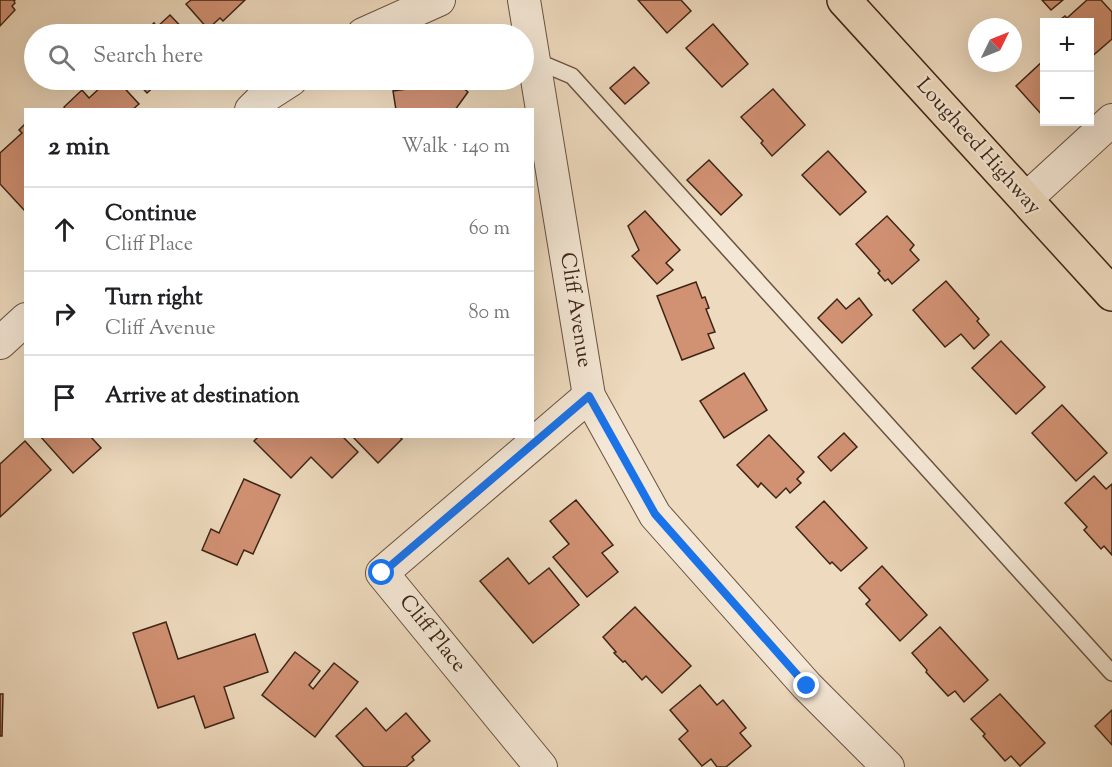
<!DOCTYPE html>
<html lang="en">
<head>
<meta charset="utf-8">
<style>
  :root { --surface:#fff; --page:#f6f6f6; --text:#202124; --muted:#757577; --line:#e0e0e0 }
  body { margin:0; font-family:"Sorts Mill Goudy",serif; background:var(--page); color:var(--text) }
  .controls { position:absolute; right:18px; top:18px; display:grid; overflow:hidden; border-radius:0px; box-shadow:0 6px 24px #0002 }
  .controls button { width:54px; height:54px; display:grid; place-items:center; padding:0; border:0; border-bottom:2px solid var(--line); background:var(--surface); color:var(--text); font:30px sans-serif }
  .compass { position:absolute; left:968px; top:18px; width:54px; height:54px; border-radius:50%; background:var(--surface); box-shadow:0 6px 24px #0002; rotate:47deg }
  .stop { position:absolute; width:18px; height:18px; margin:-14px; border:4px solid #1a73e8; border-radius:50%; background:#fff }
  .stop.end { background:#1a73e8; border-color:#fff; box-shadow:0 2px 6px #0008 }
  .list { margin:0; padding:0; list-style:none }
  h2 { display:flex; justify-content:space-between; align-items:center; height:78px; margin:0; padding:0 24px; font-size:26px }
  h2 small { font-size:20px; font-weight:400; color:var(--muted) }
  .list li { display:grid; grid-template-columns:39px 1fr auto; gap:18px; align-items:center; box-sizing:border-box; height:84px; padding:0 24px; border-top:2px solid var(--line) }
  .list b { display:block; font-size:22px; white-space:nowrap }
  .list p { margin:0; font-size:20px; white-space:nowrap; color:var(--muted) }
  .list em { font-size:20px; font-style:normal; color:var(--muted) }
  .icon { flex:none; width:33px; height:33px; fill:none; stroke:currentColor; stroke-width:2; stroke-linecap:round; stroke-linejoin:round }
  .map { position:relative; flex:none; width:1112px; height:767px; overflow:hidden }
  .search { position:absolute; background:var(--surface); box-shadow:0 6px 24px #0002; left:24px; top:24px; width:510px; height:66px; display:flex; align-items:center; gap:15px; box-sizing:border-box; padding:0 21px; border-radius:33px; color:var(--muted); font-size:22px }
  .panel { position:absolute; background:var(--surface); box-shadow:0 6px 24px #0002; left:24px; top:108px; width:510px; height:330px; border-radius:0px }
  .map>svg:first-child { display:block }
  .building { fill:#d19173; stroke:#3d2516; stroke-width:1.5 }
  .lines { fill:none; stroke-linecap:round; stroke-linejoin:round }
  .lane-casing { stroke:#695240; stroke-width:18 }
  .street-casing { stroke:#695240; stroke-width:34 }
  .highway-casing { stroke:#3d2516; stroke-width:36 }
  .lane { stroke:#f4e7d5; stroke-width:15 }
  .street { stroke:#f4e7d5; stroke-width:32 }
  .highway { stroke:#eedabe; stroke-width:33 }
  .route { stroke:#1a73e8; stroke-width:8 }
  .labels { text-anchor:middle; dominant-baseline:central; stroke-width:4.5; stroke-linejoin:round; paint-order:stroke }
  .street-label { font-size:21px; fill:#3d2516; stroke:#f4e7d5 }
</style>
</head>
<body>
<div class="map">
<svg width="1112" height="767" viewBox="0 0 1112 767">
  <rect width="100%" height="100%" fill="#eedabe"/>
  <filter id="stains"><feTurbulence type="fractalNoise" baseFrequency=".00333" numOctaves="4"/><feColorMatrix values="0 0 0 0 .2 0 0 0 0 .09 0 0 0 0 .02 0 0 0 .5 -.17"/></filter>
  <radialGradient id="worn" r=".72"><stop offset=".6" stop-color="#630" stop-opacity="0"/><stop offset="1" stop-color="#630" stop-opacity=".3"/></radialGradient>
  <!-- building -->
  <g class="building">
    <polygon points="0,0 15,0 14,1 15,3 12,6 15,10 0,26"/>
    <polygon points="191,0 245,0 223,21 220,18 208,29 186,4"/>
    <polygon points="638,0 681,0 691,11 667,33"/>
    <polygon points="1042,0 1063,0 1051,10"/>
    <polygon points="1087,0 1101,0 1112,12 1112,39 1090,58 1090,22 1057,22 1065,16 1067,18"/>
    <polygon points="170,15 188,34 149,34 146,31 154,23 157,27"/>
    <polygon points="713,24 748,64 722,87 686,48"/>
    <polygon points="1044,60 1044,113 1042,115 1016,86"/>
    <polygon points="634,67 649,83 625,104 610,88"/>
    <polygon points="115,80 117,80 139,104 132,110 66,110 64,107 82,90 89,98 102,86 105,89"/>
    <polygon points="135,80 161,80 147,93"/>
    <polygon points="433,80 454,80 468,92 455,110 396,110 393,91 428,86"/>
    <polygon points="773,89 805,125 772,156 761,143 763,141 741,117"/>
    <polygon points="25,124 26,208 24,210 0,184 0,153 22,133 19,130"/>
    <polygon points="828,151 866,192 840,215 802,175"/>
    <polygon points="709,160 742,195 721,215 687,180"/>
    <polygon points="645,211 680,250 666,263 673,270 657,284 632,256 639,250 628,226"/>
    <polygon points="887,216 914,245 910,250 919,260 892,284 888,279 885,281 878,273 880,271 856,244"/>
    <polygon points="946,281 979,319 977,321 989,335 974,349 961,334 945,347 913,310"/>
    <polygon points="696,282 702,298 705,297 709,308 706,309 715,332 708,334 714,348 682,360 657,296"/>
    <polygon points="859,298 872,315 842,343 818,318 837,299 846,309"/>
    <polygon points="1001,341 1045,387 1016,414 972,368"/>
    <polygon points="744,373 767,410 724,438 700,401"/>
    <polygon points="1062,405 1107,453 1076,481 1032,433"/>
    <polygon points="844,433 857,447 831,471 818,457"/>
    <polygon points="769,435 804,472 797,479 801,483 790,493 786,488 776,498 761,483 758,487 737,465"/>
    <polygon points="40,436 90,436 101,448 73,473"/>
    <polygon points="259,436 342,436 358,452 332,478 311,457 291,478 254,441"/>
    <polygon points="352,436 399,436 402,439 378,463"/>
    <polygon points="25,441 51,470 0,517 0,464"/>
    <polygon points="1094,476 1106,489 1112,484 1112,555 1104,546 1101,549 1084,530 1087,527 1065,503"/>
    <polygon points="244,479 280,495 253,554 244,550 237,565 202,550 211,529 219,533"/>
    <polygon points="576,500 613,545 602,553 618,572 587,597 553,557 569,544 550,521"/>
    <polygon points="824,501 867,548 841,571 832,562 830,564 796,527"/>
    <polygon points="508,558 529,584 549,568 579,605 533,643 480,581"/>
    <polygon points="882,566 927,615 900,641 866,604 870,600 859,588"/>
    <polygon points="635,607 691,666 662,693 646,676 642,680 625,661 623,662 614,653 616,652 603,637"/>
    <polygon points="166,622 178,659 255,634 268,672 224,687 234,718 205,728 194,696 158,708 133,633"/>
    <polygon points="940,627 988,680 964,702 955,691 948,696 926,672 927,670 912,653"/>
    <polygon points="295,652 320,671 309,685 313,689 334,663 358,682 315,737 262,695"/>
    <polygon points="700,685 717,705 723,700 746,728 740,733 751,746 726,767 717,767 711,759 702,766 679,739 688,731 670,710"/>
    <polygon points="0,694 3,694 2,736 0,736"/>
    <polygon points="1000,694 1045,743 1020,766 1011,756 1005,761 983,736 985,734 971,719"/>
    <polygon points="366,708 386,731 406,713 430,741 412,757 414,760 406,767 364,767 336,736"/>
    <polygon points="1112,710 1112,745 1095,726"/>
  </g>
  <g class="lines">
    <!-- lane casing -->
    <g class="lane-casing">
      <polyline id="lane" points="534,60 572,76 1112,673"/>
    </g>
    <!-- street casing -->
    <g class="street-casing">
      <g id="street">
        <polyline points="524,0 589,396 655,515 807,686 888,767"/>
        <polyline points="363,34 439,0"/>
        <polyline points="251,110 263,98 291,80"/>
        <polyline points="1026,199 1112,120"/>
        <polyline points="0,343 26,319"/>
        <polyline points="541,767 382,573 589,396"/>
      </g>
    </g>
    <!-- highway casing -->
    <g class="highway-casing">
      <polyline id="highway" points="844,0 1112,294"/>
    </g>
    <!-- lane -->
    <use href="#lane" class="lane"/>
    <!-- street -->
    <use href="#street" class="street"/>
    <!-- highway -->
    <use href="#highway" class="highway"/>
  </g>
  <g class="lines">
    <!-- route -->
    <polyline class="route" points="382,573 589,396 655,514 807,686"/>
  </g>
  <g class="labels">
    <!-- street labels -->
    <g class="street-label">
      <text transform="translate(978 147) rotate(48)">Lougheed Highway</text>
      <text transform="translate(575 310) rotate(81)">Cliff Avenue</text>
      <text transform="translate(432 634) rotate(51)">Cliff Place</text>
    </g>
  </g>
  <rect width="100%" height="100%" filter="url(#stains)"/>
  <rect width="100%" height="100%" fill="url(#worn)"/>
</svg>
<div class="controls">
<button>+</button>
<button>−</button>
</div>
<svg class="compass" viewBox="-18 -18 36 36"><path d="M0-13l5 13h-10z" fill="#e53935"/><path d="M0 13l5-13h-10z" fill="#757577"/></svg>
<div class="stop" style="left:382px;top:573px"></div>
<div class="stop end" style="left:807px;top:686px"></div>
<div class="search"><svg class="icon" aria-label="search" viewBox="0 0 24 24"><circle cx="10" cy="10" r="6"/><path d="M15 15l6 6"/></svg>Search here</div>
<section class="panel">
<h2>2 min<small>Walk · 140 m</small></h2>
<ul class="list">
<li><svg class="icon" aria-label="ahead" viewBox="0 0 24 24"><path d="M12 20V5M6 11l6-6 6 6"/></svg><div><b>Continue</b><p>Cliff Place</p></div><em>60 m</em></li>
<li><svg class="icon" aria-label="right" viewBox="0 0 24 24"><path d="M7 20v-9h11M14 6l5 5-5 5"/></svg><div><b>Turn right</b><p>Cliff Avenue</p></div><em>80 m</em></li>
<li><svg class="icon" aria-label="arrive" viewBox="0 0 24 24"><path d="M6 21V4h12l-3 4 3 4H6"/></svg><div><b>Arrive at destination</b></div></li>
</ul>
</section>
</div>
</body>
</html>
